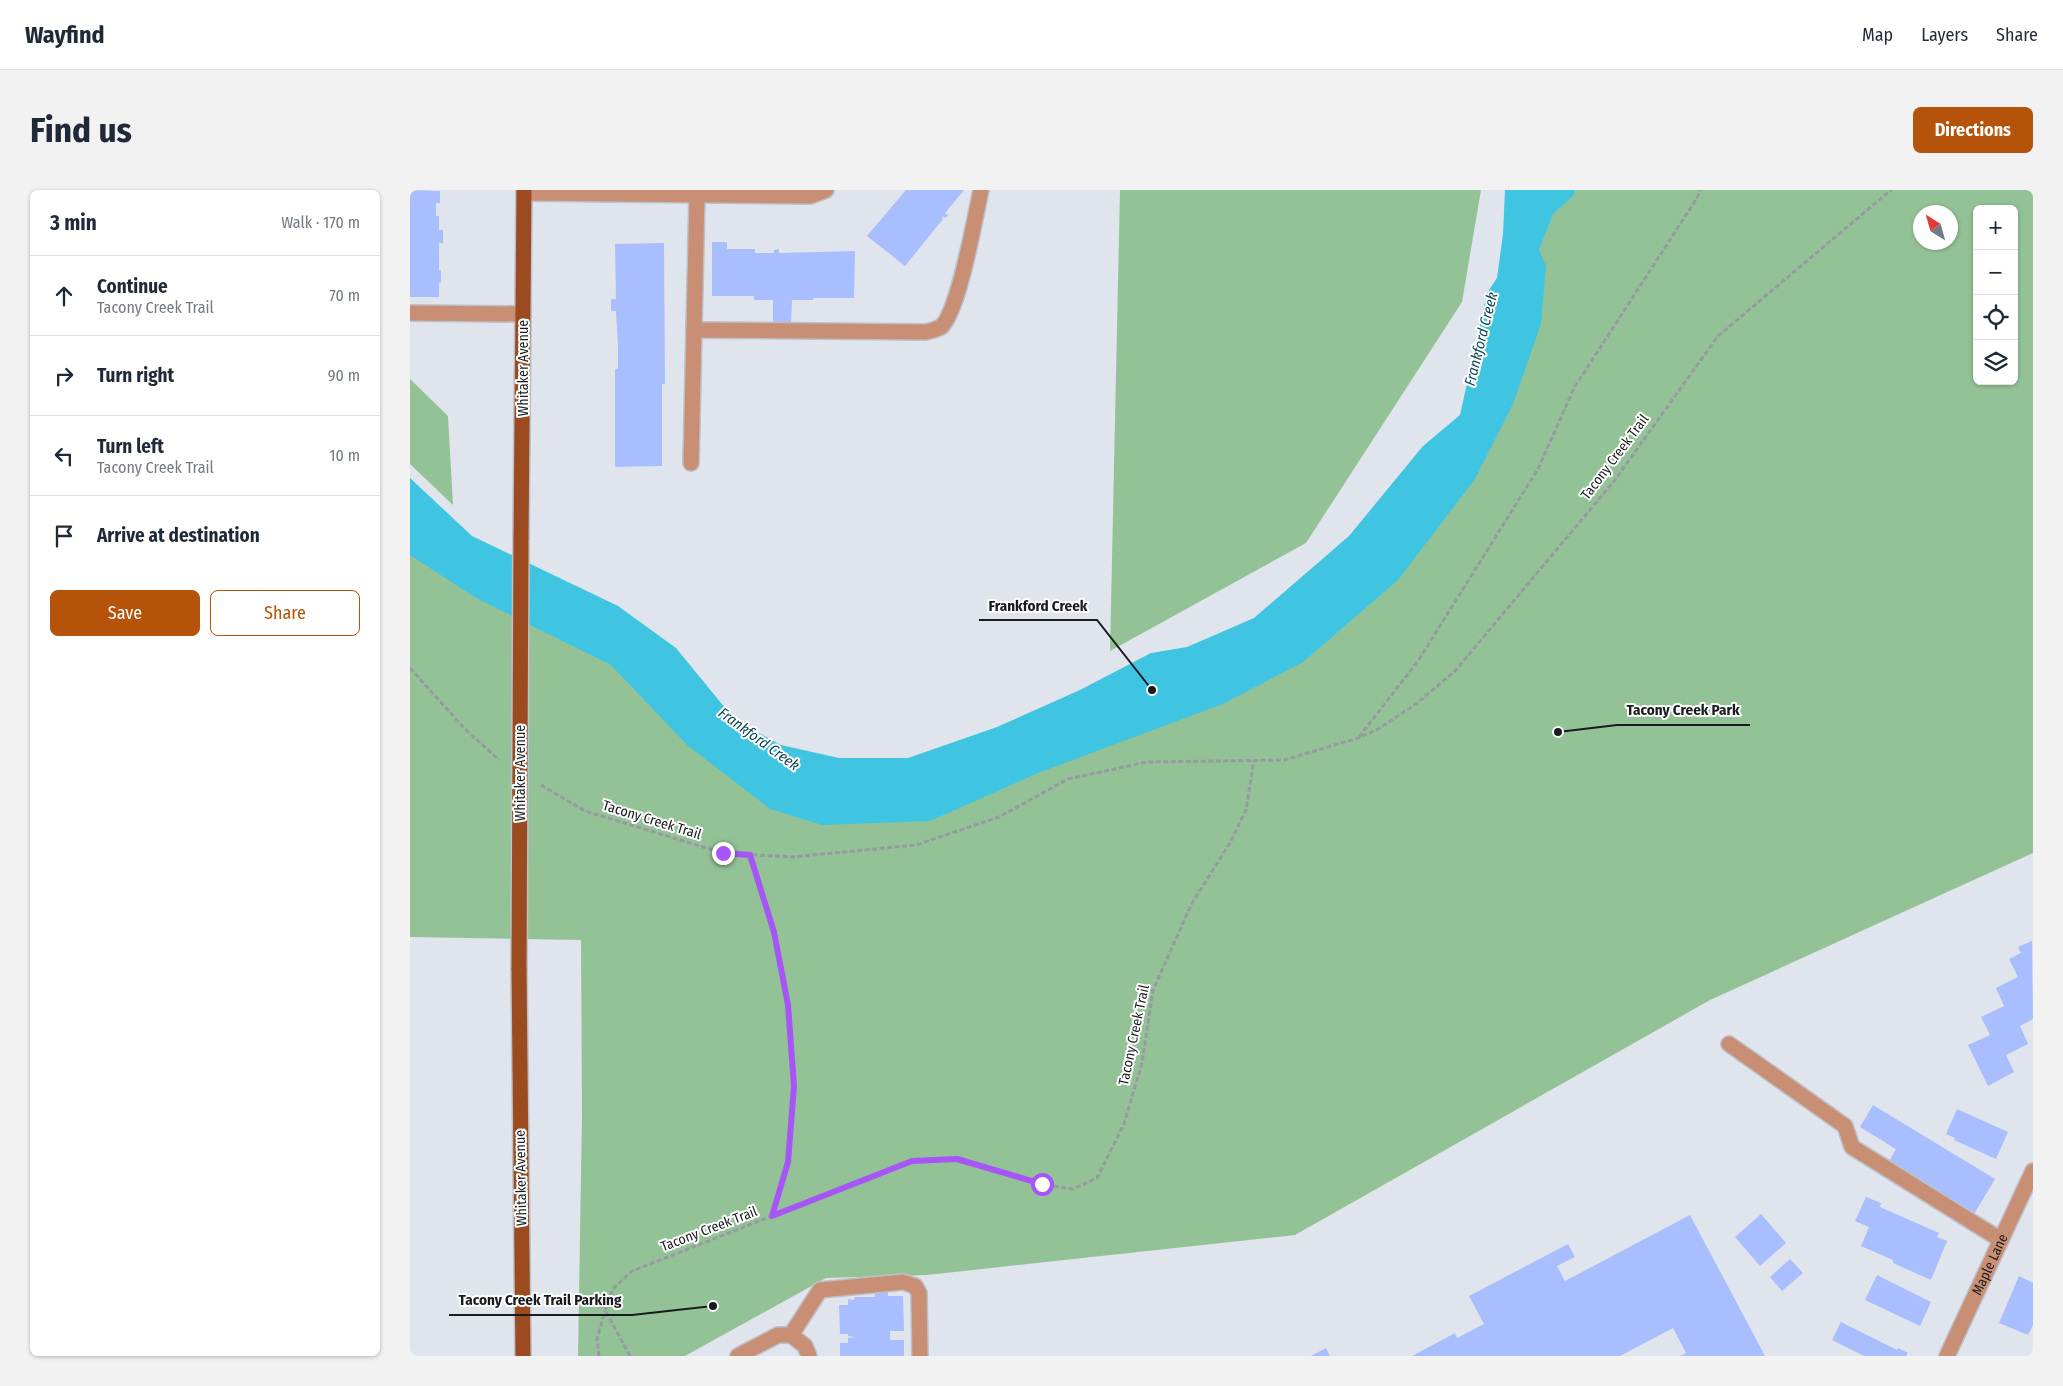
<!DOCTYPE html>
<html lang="en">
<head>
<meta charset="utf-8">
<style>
  :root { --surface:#fff; --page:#f2f2f3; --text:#1f2937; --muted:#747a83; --line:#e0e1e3; --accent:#b45309 }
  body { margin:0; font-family:"Fira Sans Condensed",sans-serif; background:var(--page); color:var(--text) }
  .controls { position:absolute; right:15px; top:15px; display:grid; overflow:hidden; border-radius:8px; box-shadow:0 1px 4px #0004 }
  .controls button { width:45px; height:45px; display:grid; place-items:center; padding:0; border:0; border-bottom:1px solid var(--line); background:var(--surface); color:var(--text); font:25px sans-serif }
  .compass { position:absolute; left:1503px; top:15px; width:45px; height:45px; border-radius:50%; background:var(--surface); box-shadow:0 1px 4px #0004; rotate:323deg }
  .stop { position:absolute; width:15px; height:15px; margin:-11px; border:4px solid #a855f7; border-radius:50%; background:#fff }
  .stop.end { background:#a855f7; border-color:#fff; box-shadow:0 1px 5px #0008 }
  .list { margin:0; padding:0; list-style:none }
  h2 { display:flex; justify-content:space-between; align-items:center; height:65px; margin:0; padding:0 20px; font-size:21px }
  h2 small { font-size:16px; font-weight:400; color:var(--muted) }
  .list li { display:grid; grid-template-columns:32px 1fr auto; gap:15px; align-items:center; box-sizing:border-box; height:80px; padding:0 20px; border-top:1px solid var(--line) }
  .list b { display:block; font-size:19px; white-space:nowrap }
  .list p { margin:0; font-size:16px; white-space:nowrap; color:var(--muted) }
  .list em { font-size:16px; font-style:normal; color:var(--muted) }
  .actions { display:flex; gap:10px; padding:15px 20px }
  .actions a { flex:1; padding:11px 0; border:1px solid var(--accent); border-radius:8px; text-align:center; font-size:18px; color:var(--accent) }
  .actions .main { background:var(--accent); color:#fff }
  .icon { flex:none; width:28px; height:28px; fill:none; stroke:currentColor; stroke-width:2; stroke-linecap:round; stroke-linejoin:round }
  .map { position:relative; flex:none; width:1623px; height:1166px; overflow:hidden; border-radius:8px }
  header { display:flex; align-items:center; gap:30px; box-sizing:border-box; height:70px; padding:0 25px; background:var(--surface); border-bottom:1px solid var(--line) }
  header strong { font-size:24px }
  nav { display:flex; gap:28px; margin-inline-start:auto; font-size:18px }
  .intro { display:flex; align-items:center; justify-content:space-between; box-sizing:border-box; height:120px; padding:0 30px }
  h1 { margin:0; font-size:35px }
  .button { padding:12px 22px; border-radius:8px; background:var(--accent); color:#fff; font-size:18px; font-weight:700 }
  main { display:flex; gap:30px; padding:0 30px }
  aside { flex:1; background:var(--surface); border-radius:8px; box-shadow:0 1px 4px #0004 }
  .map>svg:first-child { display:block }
  .green { fill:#94c297; fill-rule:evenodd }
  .water { fill:#3fc5e1 }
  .building { fill:#a9beff }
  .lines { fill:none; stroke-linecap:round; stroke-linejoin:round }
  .minor-casing { stroke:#bcc0c8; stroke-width:18 }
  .major-casing { stroke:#bcc0c8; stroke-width:18 }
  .path { stroke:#979aa1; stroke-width:3; stroke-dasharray:5 2.5; stroke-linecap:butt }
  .minor { stroke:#c98f75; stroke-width:15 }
  .major { stroke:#9c4b21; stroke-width:15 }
  .major-bridge-casing { stroke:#bcc0c8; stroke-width:18; stroke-linecap:butt }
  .major-bridge { stroke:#9c4b21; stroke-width:15 }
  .route { stroke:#a855f7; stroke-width:6 }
  .labels { text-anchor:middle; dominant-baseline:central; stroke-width:4; stroke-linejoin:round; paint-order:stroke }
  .street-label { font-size:14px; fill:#191b1e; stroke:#fff }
  .water-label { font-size:15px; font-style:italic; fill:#0b4651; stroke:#fff }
  .leader { fill:none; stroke:#191b1e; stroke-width:2 }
  .callout-dot { fill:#191b1e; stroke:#fff; stroke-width:2 }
  .callout-label { font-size:15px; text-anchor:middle; font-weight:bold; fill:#191b1e; stroke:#fff; stroke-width:4; stroke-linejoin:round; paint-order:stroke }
</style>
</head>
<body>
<header>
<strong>Wayfind</strong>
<nav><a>Map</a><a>Layers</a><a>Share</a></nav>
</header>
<div class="intro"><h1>Find us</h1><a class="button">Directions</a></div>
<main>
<aside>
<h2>3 min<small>Walk · 170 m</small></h2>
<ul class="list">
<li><svg class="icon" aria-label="ahead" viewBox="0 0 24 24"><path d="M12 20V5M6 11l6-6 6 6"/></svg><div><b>Continue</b><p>Tacony Creek Trail</p></div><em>70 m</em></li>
<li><svg class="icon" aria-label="right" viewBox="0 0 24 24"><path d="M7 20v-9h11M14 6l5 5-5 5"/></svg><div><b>Turn right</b></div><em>90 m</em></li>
<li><svg class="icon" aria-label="left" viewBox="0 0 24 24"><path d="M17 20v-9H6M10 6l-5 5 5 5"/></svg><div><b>Turn left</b><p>Tacony Creek Trail</p></div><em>10 m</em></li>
<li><svg class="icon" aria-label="arrive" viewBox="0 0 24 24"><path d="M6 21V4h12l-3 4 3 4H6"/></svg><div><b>Arrive at destination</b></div></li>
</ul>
<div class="actions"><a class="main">Save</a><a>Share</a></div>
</aside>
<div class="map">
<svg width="1623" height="1166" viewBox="0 0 1623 1166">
  <rect width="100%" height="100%" fill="#e0e4ed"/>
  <!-- green -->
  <g class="green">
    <polygon points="710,0 1071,0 1052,112 896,353 700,461"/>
    <path d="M 1110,0 L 1623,0 L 1623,663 L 1300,810 L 885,1045 L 517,1085 L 416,1088 L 275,1166 L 168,1166 L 172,925 L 171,750 L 0,747 L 0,312 L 398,586 L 520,602 L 834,479 L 1048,272 ZM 1567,19 L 1604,19 L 1604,191 L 1567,191 ZM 1510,22 L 1540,22 L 1540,52 L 1510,52 Z"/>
    <polygon points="0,189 38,226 43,315 0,274"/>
  </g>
  <!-- water -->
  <polygon class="water" points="1095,0 1165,0 1163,6 1143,24 1129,60 1136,76 1131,134 1103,214 1065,289 988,390 893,472 815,513 628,583 520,631 412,635 360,619 277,555 201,475 66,408 0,365 0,288 62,346 208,416 266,458 325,530 371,555 429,568 498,568 587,537 670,500 741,463 777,457 844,428 939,346 1013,256 1050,225 1077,103 1087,88 1093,44"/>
  <!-- building -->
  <g class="building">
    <polygon points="0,0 30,1 30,13 26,13 26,26 29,26 29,40 33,40 33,53 29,53 29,81 31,80 31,93 29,93 29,107 0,107"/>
    <polygon points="496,0 554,0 535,23 538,25 535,28 533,26 532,28 533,29 495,76 457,46"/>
    <polygon points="302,52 317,52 317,59 345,59 345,63 364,63 364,60 369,59 369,63 445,61 444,108 403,108 403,110 382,110 381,134 363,133 363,110 344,110 344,106 302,106"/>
    <polygon points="254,53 255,194 252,194 252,276 205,277 205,179 208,179 208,156 206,121 201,121 201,109 206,109 205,54"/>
    <polygon points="1622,751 1623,829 1610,836 1618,854 1596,865 1604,882 1578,896 1558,855 1580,845 1571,827 1594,816 1586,798 1608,787 1599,769 1611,763 1608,757"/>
    <polygon points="1463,915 1585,989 1564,1024 1478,973 1486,959 1450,937"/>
    <polygon points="1547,919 1598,942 1586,969 1544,950 1545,948 1536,944"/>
    <polygon points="1456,1007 1471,1013 1470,1017 1529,1043 1527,1047 1537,1051 1521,1090 1483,1073 1483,1070 1451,1056 1459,1037 1445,1031"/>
    <polygon points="1351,1024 1376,1053 1350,1076 1325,1047"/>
    <polygon points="1280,1025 1355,1166 1270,1166 1276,1163 1263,1138 1210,1166 1002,1166 1045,1143 1047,1148 1074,1134 1059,1106 1158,1054 1165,1067 1147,1076 1155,1091"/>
    <polygon points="1380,1069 1393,1083 1372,1101 1360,1087"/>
    <polygon points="1467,1085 1521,1112 1510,1136 1455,1110"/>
    <polygon points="1609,1086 1623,1093 1623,1135 1618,1145 1589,1133"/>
    <polygon points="464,1102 478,1102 478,1106 493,1106 494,1141 480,1141 480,1150 494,1150 494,1166 430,1166 430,1153 438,1153 438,1148 445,1147 438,1146 438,1144 430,1144 429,1115 438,1115 438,1109 444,1110 444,1107 465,1107"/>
    <polygon points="1431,1132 1487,1160 1488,1158 1498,1163 1496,1166 1454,1166 1422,1150"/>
    <polygon points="916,1158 920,1166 901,1166"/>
  </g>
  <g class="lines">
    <!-- minor casing -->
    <g class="minor-casing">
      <g id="minor">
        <polyline points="114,3 400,6 416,0"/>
        <polyline points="0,123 113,124"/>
        <path d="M 284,140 L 516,142 C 521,141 527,139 531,137 C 549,121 565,27 571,0"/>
        <polyline points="281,273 287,5"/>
        <polyline points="1319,854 1435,936 1442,957 1591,1050"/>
        <polyline points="381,1145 410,1100 493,1092 505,1096 509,1103 510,1166"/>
        <polyline points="381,1145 395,1156 399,1166"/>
        <polyline points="328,1166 368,1145 381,1145"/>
        <path id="s1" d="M 1537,1166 L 1623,981"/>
      </g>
    </g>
    <!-- major casing -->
    <g class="major-casing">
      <g id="major">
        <polyline points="111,349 114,0"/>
        <polyline points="109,778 113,1166"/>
      </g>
    </g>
    <!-- path -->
    <g class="path">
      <polyline points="0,478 54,538 89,570"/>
      <polyline points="949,547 1008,471 1128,279 1164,198 1287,8 1290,0"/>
      <polyline points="131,595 175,621 313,663 382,667 506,655 589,627 658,589 737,572 874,570 948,548 968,539 1006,514 1045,481 1205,290 1308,146 1481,0"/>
      <polyline points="340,665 363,742 378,815 384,896 378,972 363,1026"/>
      <polyline points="189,1166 187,1149 195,1121"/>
      <polyline points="220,1166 195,1120 203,1099 222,1081 502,971 547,969 632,994 663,999 687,988 714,934 732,873 743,800 782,713 820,653 836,620 844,570"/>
    </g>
    <!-- minor -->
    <use href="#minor" class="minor"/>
    <!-- major -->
    <use href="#major" class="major"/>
    <!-- major-bridge casing -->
    <g class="major-bridge-casing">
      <polyline id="major-bridge" points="109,778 111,349"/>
    </g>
    <!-- major-bridge -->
    <use href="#major-bridge" class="major-bridge"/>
  </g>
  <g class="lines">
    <!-- route -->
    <polyline class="route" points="313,663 340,665 364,742 378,815 384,896 378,972 362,1026 502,971 547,969 632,994"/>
  </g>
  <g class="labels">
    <!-- street labels -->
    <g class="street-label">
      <text transform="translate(113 178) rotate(-90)">Whitaker Avenue</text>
      <text transform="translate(1205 267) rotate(-53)">Tacony Creek Trail</text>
      <text transform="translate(110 583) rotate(-90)">Whitaker Avenue</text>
      <text transform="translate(242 630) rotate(17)">Tacony Creek Trail</text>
      <text transform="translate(724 845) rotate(-78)">Tacony Creek Trail</text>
      <text transform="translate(111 988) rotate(-91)">Whitaker Avenue</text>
      <text transform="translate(299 1039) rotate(-21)">Tacony Creek Trail</text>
      <text stroke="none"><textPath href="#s1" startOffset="101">Maple Lane</textPath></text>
    </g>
    <!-- water labels -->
    <g class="water-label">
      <text transform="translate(1071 149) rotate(-76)">Frankford Creek</text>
      <text transform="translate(349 549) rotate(36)">Frankford Creek</text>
    </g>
  </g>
  <!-- callouts -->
  <path class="leader" d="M742 500L687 430H569M1148 542L1207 535H1340M303 1116L222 1125H39"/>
  <g class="callout-dot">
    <circle cx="742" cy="500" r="5"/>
    <circle cx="1148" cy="542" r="5"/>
    <circle cx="303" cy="1116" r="5"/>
  </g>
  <g class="callout-label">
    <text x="628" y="421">Frankford Creek</text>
    <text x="1273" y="525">Tacony Creek Park</text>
    <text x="130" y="1115">Tacony Creek Trail Parking</text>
  </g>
</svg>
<div class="controls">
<button>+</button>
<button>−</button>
<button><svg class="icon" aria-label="locate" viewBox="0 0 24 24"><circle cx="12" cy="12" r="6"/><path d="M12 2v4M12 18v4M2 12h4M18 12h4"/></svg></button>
<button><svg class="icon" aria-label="layers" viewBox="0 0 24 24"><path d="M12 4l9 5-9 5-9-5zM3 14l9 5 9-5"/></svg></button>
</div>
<svg class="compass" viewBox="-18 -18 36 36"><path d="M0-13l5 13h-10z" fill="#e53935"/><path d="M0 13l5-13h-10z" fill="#747a83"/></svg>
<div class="stop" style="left:632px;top:994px"></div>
<div class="stop end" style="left:313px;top:663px"></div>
</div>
</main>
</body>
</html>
